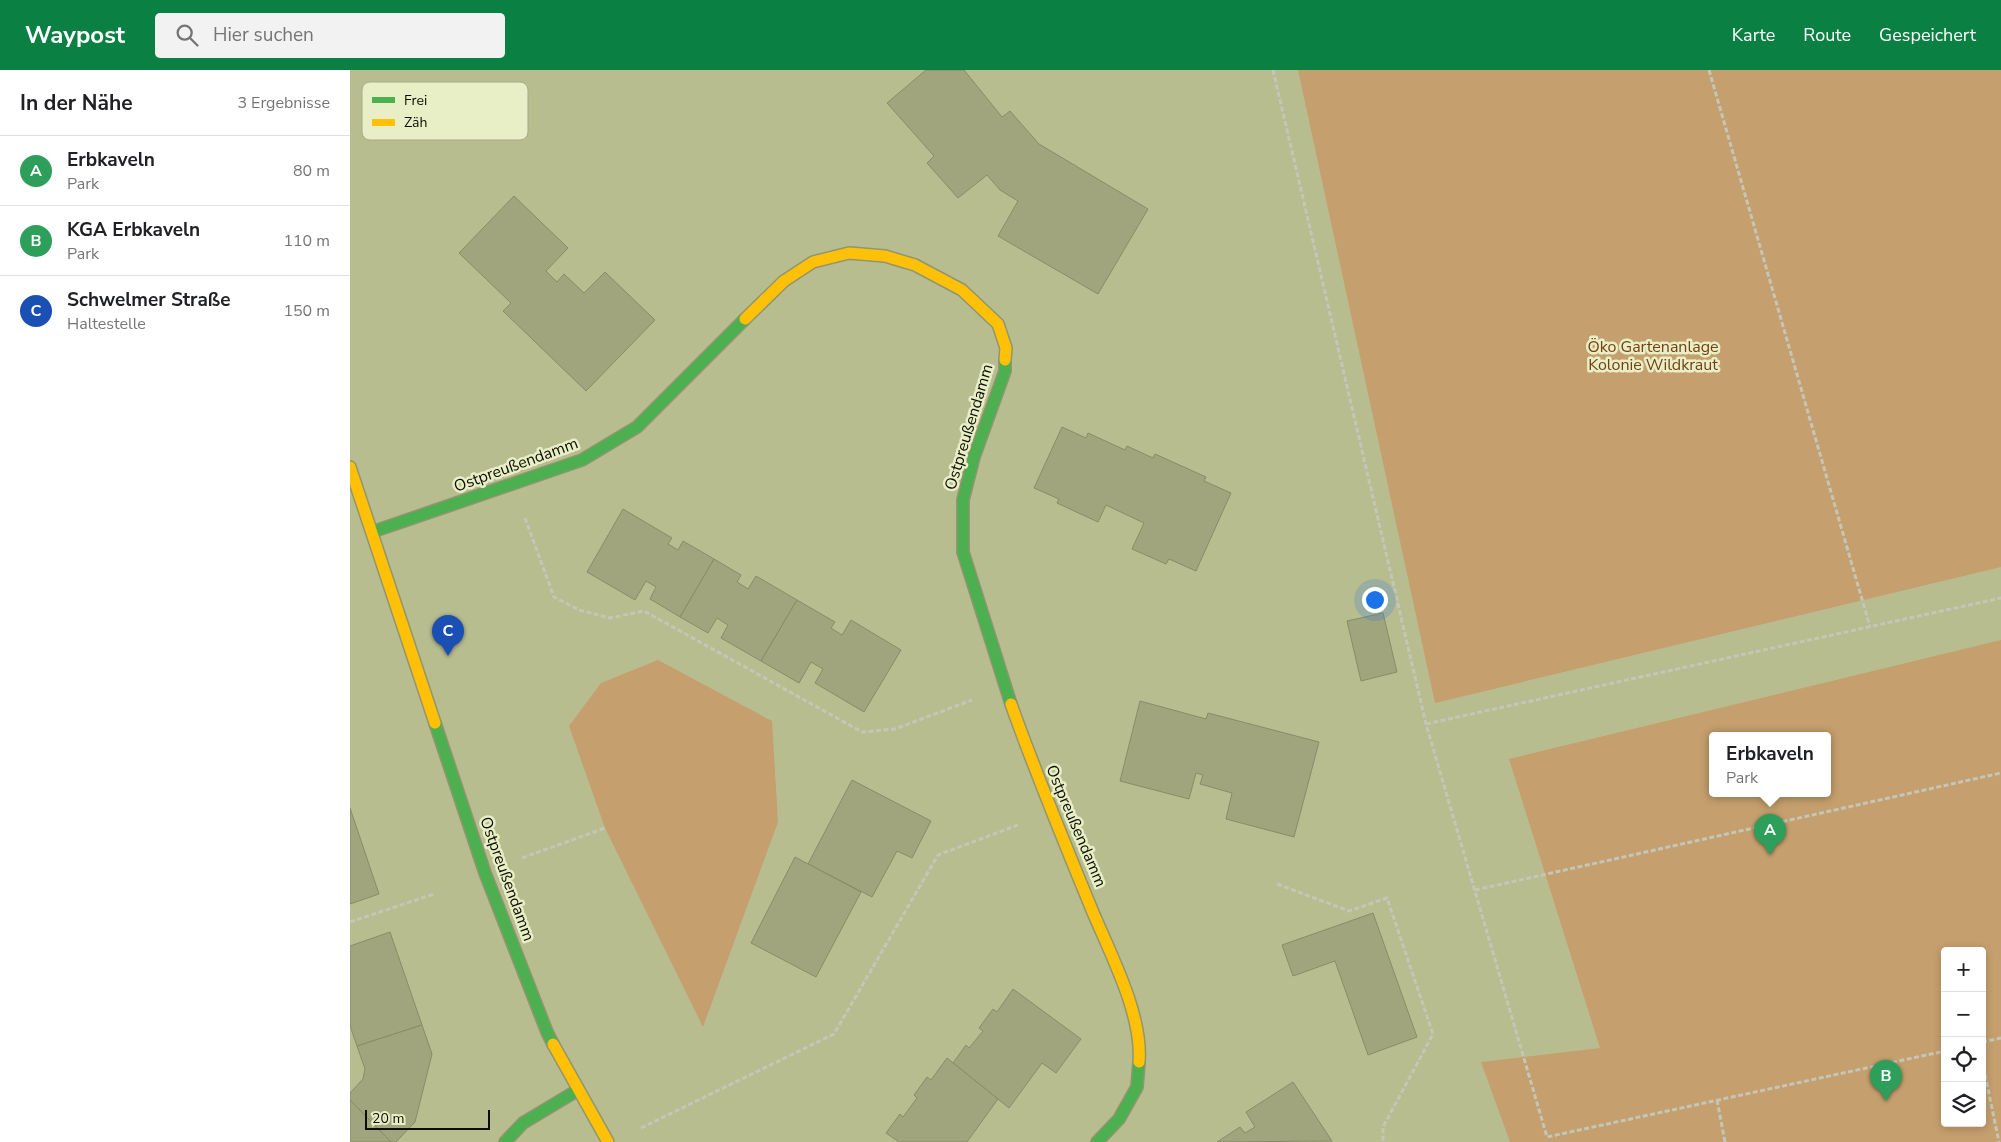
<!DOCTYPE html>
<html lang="de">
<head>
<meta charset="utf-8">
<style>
  :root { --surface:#fff; --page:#f2f2f2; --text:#202124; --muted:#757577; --line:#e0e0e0; --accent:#0b8043 }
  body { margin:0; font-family:"Nunito Sans",sans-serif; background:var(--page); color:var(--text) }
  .controls { position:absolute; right:15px; bottom:15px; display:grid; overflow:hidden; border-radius:5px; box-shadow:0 2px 8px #0003 }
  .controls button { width:45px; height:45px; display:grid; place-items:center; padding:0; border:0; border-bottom:1px solid var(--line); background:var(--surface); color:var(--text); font:25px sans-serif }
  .scale { position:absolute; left:15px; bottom:12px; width:125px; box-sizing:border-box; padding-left:5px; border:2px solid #0c0e00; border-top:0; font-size:14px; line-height:18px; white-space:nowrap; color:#0c0e00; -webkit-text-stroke:4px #e8eec5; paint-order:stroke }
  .you { position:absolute; left:1024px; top:529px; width:18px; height:18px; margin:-12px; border:4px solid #fff; border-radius:50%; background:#1a73e8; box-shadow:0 0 0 8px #1a73e833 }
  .badge { display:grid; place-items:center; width:32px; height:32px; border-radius:50%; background:var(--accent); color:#fff; font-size:16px; font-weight:700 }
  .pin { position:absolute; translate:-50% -41px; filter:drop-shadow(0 1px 2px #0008) }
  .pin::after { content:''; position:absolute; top:26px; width:18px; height:15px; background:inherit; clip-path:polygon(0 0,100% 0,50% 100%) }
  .popup { position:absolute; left:1359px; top:662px; width:122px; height:65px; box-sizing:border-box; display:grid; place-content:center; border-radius:5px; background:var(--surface); filter:drop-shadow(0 1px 4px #0005); font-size:16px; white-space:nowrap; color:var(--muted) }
  .popup b { font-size:19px; color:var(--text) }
  .popup::after { content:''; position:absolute; left:50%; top:100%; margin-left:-10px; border:10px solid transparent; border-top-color:var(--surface) }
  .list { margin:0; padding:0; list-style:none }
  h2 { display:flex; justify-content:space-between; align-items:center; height:65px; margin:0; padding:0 20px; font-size:21px }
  h2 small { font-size:16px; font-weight:400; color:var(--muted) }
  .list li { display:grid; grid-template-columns:32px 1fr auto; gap:15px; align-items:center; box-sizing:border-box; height:70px; padding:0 20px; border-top:1px solid var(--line) }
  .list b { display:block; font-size:19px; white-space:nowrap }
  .list p { margin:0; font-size:16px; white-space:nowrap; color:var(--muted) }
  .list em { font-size:16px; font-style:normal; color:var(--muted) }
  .icon { flex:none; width:28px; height:28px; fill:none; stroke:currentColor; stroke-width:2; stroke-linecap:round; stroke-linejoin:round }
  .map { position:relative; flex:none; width:1651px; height:1072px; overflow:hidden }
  header { display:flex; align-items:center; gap:30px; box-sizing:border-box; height:70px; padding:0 25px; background:var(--accent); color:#fff }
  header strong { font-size:24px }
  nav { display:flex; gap:28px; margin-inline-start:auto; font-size:18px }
  .search { width:350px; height:45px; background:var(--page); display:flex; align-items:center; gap:12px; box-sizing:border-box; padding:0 18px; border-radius:5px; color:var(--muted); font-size:19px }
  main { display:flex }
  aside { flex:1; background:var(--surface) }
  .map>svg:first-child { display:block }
  .green { fill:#c59f6e; fill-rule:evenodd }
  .building { fill:#a1a57d; stroke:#888c67 }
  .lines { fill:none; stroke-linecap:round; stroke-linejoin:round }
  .fast-casing { stroke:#919570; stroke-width:14 }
  .slow-casing { stroke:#919570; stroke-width:14 }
  .path { stroke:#c4c6b8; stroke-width:3; stroke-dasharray:5 2.5; stroke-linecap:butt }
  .fast { stroke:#4caf50; stroke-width:11 }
  .slow { stroke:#ffc107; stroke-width:11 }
  .labels { text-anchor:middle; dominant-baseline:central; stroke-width:5; stroke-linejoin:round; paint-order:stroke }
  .park-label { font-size:16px; fill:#763e12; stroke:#e8eec5 }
  .street-label { font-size:16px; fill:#0c0e00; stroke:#e8eec5 }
  .key { fill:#e8eec5; stroke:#a6ab8a; stroke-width:1 }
  .key-label { font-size:14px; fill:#0c0e00 }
</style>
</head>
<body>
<header>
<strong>Waypost</strong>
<div class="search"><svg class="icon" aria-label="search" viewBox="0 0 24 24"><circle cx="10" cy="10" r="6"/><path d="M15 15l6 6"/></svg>Hier suchen</div>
<nav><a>Karte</a><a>Route</a><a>Gespeichert</a></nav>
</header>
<main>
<aside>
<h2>In der Nähe<small>3 Ergebnisse</small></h2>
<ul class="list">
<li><span class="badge" style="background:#2e9e5b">A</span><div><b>Erbkaveln</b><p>Park</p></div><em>80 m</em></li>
<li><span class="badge" style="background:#2e9e5b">B</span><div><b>KGA Erbkaveln</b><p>Park</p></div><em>110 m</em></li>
<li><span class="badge" style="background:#1a4fb4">C</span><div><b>Schwelmer Straße</b><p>Haltestelle</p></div><em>150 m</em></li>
</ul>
</aside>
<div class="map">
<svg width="1651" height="1072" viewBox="0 0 1651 1072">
  <rect width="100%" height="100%" fill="#b8bd90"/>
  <!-- green -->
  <g class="green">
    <polygon points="948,0 1651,0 1651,497 1085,633"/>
    <path d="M 1651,570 L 1651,1072 L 1160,1072 L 1131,992 L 1250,978 L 1159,689 ZM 1362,666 L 1478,666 L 1478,724 L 1362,724 ZM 1595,881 L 1632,881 L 1632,1053 L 1595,1053 Z"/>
    <polygon points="308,590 422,651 428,752 353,957 255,758 219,656 251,613"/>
  </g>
  <!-- building -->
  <g class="building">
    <polygon points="576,0 614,0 652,47 660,41 689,74 798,139 748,224 648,166 668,131 650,120 637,105 608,128 577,93 584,86 537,33"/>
    <polygon points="164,126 218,178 196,201 207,212 214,204 234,223 255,202 305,250 236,321 153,241 161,233 109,183"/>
    <polygon points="712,357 736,368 738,363 775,380 777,376 803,388 805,384 856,407 854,411 881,423 846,501 819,489 816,494 782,479 794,453 756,435 748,452 707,433 709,429 684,418"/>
    <polygon points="273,439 322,468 318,474 328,480 333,471 364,489 330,547 300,529 306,517 296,511 285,530 237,502"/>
    <polygon points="364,489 391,505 387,512 398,519 406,506 447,530 411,591 371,568 378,555 367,548 358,563 330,547"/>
    <polygon points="447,530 485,552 481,558 492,565 501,550 551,580 514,642 465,613 473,599 461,592 449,613 411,591"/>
    <polygon points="1033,543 1047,602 1011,611 997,551"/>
    <polygon points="790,631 856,649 858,643 969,672 944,767 876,749 882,723 850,714 853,705 846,703 839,729 770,711"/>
    <polygon points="502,710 581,751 562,788 547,781 522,827 458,794"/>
    <polygon points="0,738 29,824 0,834"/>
    <polygon points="445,787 511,822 466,907 401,873"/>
    <polygon points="1023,843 1067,967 1018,985 985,891 943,906 932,875"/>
    <polygon points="40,862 72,955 7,976 0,956 0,876"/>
    <polygon points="663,919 731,969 706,1003 692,993 659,1038 603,993 616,975 619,978 633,961 629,958 643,939 647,942"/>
    <polygon points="72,955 82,984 65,1052 46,1072 41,1072 0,1030 0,1023 13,1009 15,999 7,976"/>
    <polygon points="597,988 648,1029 617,1072 549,1072 536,1063 550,1044 553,1047 567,1028 564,1025 577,1007 581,1010"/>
    <polygon points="943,1012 982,1071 867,1072 890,1057 895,1063 905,1057 896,1042"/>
    <polygon points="0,1030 41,1072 0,1072"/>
  </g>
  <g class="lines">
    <!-- fast casing -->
    <g class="fast-casing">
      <g id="fast">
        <polyline points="655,290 655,301 624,387 613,430 613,482 661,634"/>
        <polyline points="22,462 232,390 287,357 395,249"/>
        <polyline points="85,653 135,803 197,962 203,974"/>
        <polyline points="155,1072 173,1053 228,1020"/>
        <polyline points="747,1072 769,1049 787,1017 789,992"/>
      </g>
    </g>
    <!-- slow casing -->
    <g class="slow-casing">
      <g id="slow">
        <polyline points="395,249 434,211 463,192 499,183 535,186 565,195 612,220 648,254 656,278 655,290"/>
        <polyline points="0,397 85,653"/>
        <path d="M 661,634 C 686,704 714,772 742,840 C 760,883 793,945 789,992"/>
        <polyline points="203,974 258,1072"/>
      </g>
    </g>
    <!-- path -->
    <g class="path">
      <polyline points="923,0 1076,654 1197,1067 1595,981"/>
      <polyline points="1359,0 1520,557"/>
      <polyline points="175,448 204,527 229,540 260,548 294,541 512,662 545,659 622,630"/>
      <polyline points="1076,654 1651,528"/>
      <polyline points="172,788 255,758"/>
      <polyline points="927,814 999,841 1037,828 1083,964 1033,1057 1033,1072"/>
      <polyline points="1125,820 1651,703"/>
      <polyline points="0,852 84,824"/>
      <polyline points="1632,972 1651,968"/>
      <polyline points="1632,990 1649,1072"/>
      <polyline points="1367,1030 1375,1072"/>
      <polyline points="291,1058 484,964 588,785 668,755"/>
    </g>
    <!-- fast -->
    <use href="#fast" class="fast"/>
    <!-- slow -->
    <use href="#slow" class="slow"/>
  </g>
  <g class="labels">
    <!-- park labels -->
    <g class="park-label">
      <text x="1303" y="277">Öko Gartenanlage<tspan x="1303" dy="18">Kolonie Wildkraut</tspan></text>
    </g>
    <!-- street labels -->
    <g class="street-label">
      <text transform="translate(619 357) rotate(-73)">Ostpreußendamm</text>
      <text transform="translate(166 395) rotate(-20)">Ostpreußendamm</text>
      <text transform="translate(726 756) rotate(67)">Ostpreußendamm</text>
      <text transform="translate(157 809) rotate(70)">Ostpreußendamm</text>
    </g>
  </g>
  <!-- legend -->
  <rect x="12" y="12" width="166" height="58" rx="8" class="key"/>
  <rect x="22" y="27" width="23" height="6" fill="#4caf50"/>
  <rect x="22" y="49" width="23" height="7" fill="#ffc107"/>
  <g class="key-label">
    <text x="54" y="35">Frei</text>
    <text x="54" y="57">Zäh</text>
  </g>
</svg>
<div class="controls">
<button>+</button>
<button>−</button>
<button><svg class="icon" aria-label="locate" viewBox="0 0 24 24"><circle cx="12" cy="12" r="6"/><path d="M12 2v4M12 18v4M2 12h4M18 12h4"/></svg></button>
<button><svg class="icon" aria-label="layers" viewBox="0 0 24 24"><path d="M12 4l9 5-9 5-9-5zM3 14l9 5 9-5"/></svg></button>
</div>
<div class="scale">20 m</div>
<div class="you"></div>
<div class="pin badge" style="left:1420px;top:785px;background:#2e9e5b">A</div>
<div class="popup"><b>Erbkaveln</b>Park</div>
<div class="pin badge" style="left:1536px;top:1031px;background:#2e9e5b">B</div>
<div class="pin badge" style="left:98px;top:586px;background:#1a4fb4">C</div>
</div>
</main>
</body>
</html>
